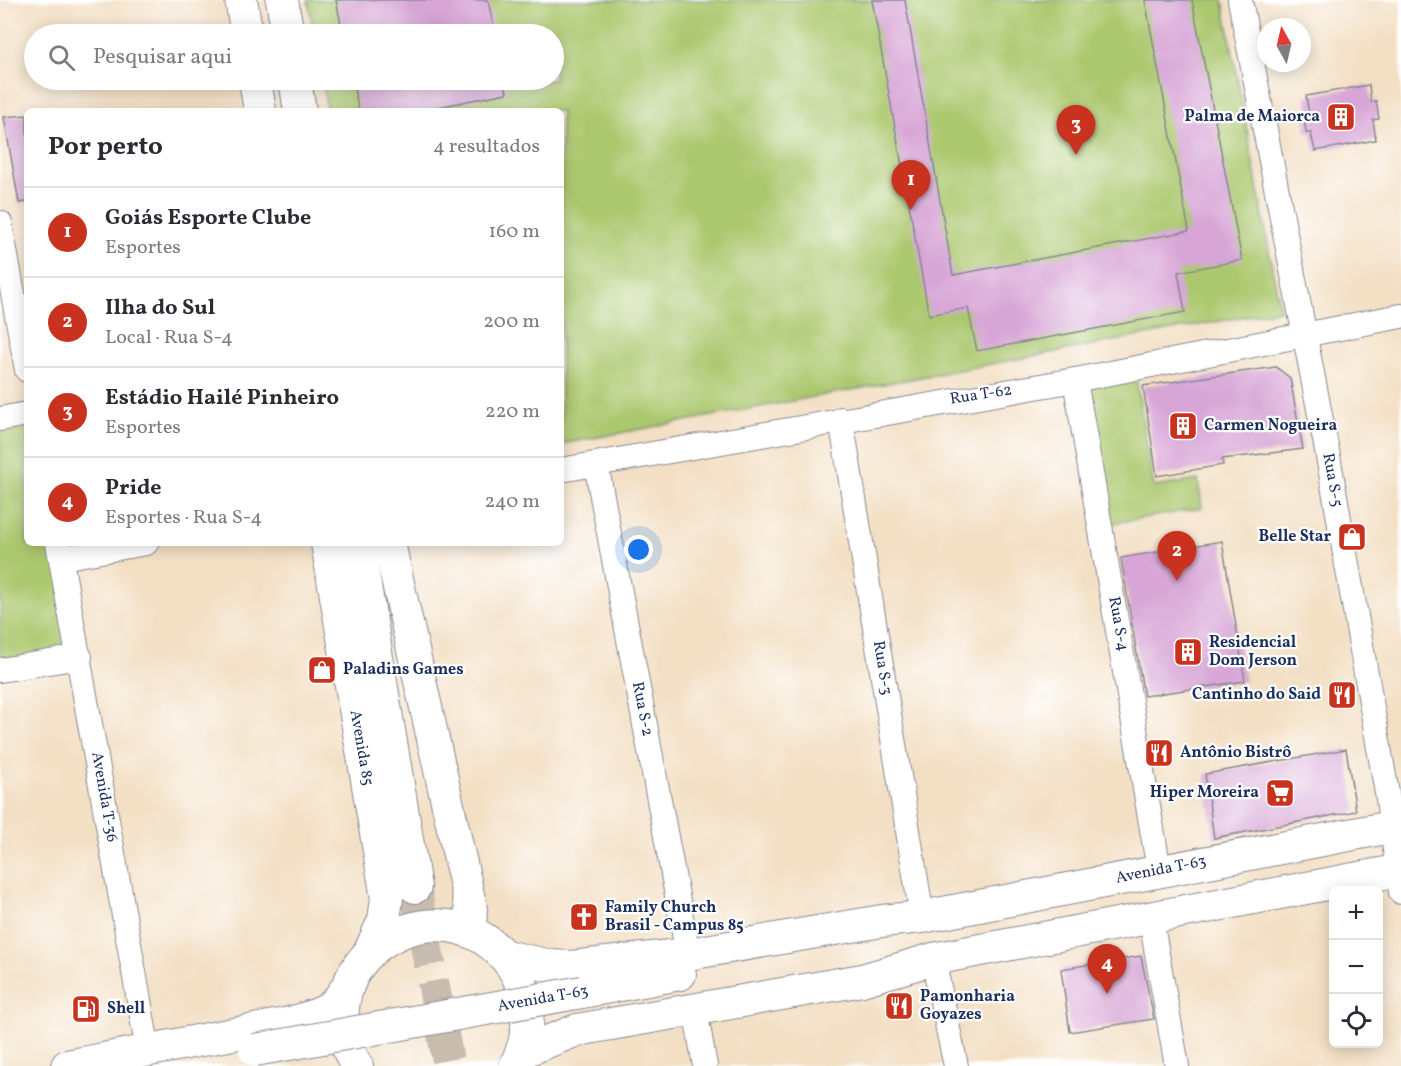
<!DOCTYPE html>
<html lang="pt">
<head>
<meta charset="utf-8">
<style>
  :root { --surface:#fff; --page:#f7f7f7; --text:#2b2b33; --muted:#7c7c81; --line:#e1e1e2; --accent:#c8321e }
  body { margin:0; font-family:Vollkorn,serif; background:var(--page); color:var(--text) }
  .controls { position:absolute; right:18px; bottom:18px; display:grid; overflow:hidden; border-radius:9px; box-shadow:0 3px 15px #0003 }
  .controls button { width:54px; height:54px; display:grid; place-items:center; padding:0; border:0; border-bottom:2px solid var(--line); background:var(--surface); color:var(--text); font:30px sans-serif }
  .compass { position:absolute; left:1257px; top:18px; width:54px; height:54px; border-radius:50%; background:var(--surface); box-shadow:0 3px 15px #0003; rotate:352deg }
  .you { position:absolute; left:639px; top:550px; width:21px; height:21px; margin:-15px; border:4px solid #fff; border-radius:50%; background:#1a73e8; box-shadow:0 0 0 9px #1a73e833 }
  .badge { display:grid; place-items:center; width:39px; height:39px; border-radius:50%; background:var(--accent); color:#fff; font-size:20px; font-weight:700 }
  .pin { position:absolute; translate:-50% -50px; filter:drop-shadow(0 2px 3px #0008) }
  .pin::after { content:''; position:absolute; top:32px; width:21px; height:18px; background:inherit; clip-path:polygon(0 0,100% 0,50% 100%) }
  .list { margin:0; padding:0; list-style:none }
  h2 { display:flex; justify-content:space-between; align-items:center; height:78px; margin:0; padding:0 24px; font-size:26px }
  h2 small { font-size:20px; font-weight:400; color:var(--muted) }
  .list li { display:grid; grid-template-columns:39px 1fr auto; gap:18px; align-items:center; box-sizing:border-box; height:90px; padding:0 24px; border-top:2px solid var(--line) }
  .list b { display:block; font-size:22px; white-space:nowrap }
  .list p { margin:0; font-size:20px; white-space:nowrap; color:var(--muted) }
  .list em { font-size:20px; font-style:normal; color:var(--muted) }
  .icon { flex:none; width:33px; height:33px; fill:none; stroke:currentColor; stroke-width:2; stroke-linecap:round; stroke-linejoin:round }
  .map { position:relative; flex:none; width:1401px; height:1066px; overflow:hidden }
  .search { position:absolute; background:var(--surface); box-shadow:0 3px 15px #0003; left:24px; top:24px; width:540px; height:66px; display:flex; align-items:center; gap:15px; box-sizing:border-box; padding:0 21px; border-radius:33px; color:var(--muted); font-size:22px }
  .panel { position:absolute; background:var(--surface); box-shadow:0 3px 15px #0003; left:24px; top:108px; width:540px; height:438px; border-radius:9px }
  .map>svg:first-child { display:block }
  .green { fill:#acc86e; stroke:#647c66; stroke-width:1.5 }
  .building { fill:#d7a5d6 }
  .lines { fill:none; stroke-linecap:round; stroke-linejoin:round }
  .major-tunnel { stroke:#c8bcaf; stroke-width:32; stroke-dasharray:32 16; stroke-linecap:butt }
  .minor-casing { stroke:#878790; stroke-width:26 }
  .major-casing { stroke:#878790; stroke-width:34 }
  .minor { stroke:#fff; stroke-width:24 }
  .major { stroke:#fff; stroke-width:32 }
  .major-bridge-casing { stroke:#878790; stroke-width:34; stroke-linecap:butt }
  .major-bridge { stroke:#fff; stroke-width:32 }
  .labels { text-anchor:middle; dominant-baseline:central; stroke-width:4.5; stroke-linejoin:round; paint-order:stroke }
  .poi-label { font-size:16px; font-weight:bold; fill:#1b2f5e; stroke:#fff; text-anchor:start }
  .street-label { font-size:16px; fill:#1b2f5e; stroke:#fff }
</style>
</head>
<body>
<div class="map">
<svg width="1401" height="1066" viewBox="0 0 1401 1066">
  <rect width="100%" height="100%" fill="#fff"/>
  <filter id="ink" filterUnits="userSpaceOnUse"><feTurbulence type="fractalNoise" baseFrequency=".0167" numOctaves="2"/><feDisplacementMap in="SourceGraphic" scale="12" xChannelSelector="R" yChannelSelector="G"/><feConvolveMatrix kernelMatrix="1 2 1 2 8 2 1 2 1" color-interpolation-filters="sRGB"/></filter>
  <filter id="wash" filterUnits="userSpaceOnUse"><feTurbulence type="fractalNoise" baseFrequency=".008" numOctaves="4" result="noise"/><feDisplacementMap in="SourceGraphic" scale="24" xChannelSelector="R" yChannelSelector="G"/><feGaussianBlur stdDeviation="1.35" result="paint"/><feColorMatrix in="noise" values="0 0 0 0 0 0 0 0 0 0 0 0 0 0 0 0 0 1.4 0 .05"/><feComposite in="paint" operator="in"/></filter>
  <g filter="url(#wash)">
    <rect width="100%" height="100%" fill="#f3dfc3"/>
    <!-- green -->
    <g class="green">
      <polygon points="308,0 1223,0 1280,310 561,444 561,111 327,111 322,80 554,80 554,34 314,34"/>
      <polygon points="1135,373 1154,487 1198,480 1202,508 1109,524 1087,383"/>
      <polygon points="27,421 27,543 55,543 77,654 0,668 0,425"/>
    </g>
    <g id="blocks">
      <!-- building -->
      <g class="building">
        <polygon points="336,0 488,0 495,34 343,34"/>
        <polygon points="872,0 905,0 953,275 1189,231 1145,0 1192,0 1242,260 1178,272 1185,312 977,351 968,308 929,315"/>
        <polygon points="352,80 504,80 507,93 419,111 359,111"/>
        <polygon points="1369,85 1371,102 1376,101 1379,119 1373,120 1376,140 1315,151 1311,133 1306,133 1304,116 1309,115 1306,96"/>
        <polygon points="27,115 27,202 19,203 4,117"/>
        <polygon points="1276,367 1290,378 1303,449 1222,459 1223,465 1157,476 1143,386"/>
        <polygon points="1222,541 1245,681 1144,696 1121,558"/>
        <polygon points="1346,749 1356,811 1214,838 1205,774"/>
        <polygon points="1141,956 1154,1019 1070,1032 1061,969"/>
      </g>
    </g>
  </g>
  <g filter="url(#ink)">
    <use href="#blocks" fill-opacity="0" stroke="#878790" stroke-width="1.5"/>
    <g class="lines">
      <!-- major-tunnel -->
      <polyline class="major-tunnel" points="415,887 449,1066"/>
      <!-- minor casing -->
      <g class="minor-casing">
        <g id="minor">
          <polyline points="1240,0 1328,456 1388,799 1401,892"/>
          <polyline points="0,223 27,370"/>
          <polyline points="1075,380 1159,870"/>
          <polyline points="0,419 27,414"/>
          <polyline points="841,419 922,917"/>
          <polyline points="596,464 688,954"/>
          <polyline points="561,470 1075,380 1401,316"/>
          <polyline points="58,543 148,1051"/>
          <polyline points="61,558 146,543"/>
          <polyline points="0,670 80,657"/>
          <polyline points="1151,920 1177,1066"/>
          <polyline points="933,959 956,1066"/>
          <polyline points="695,1009 705,1066"/>
        </g>
      </g>
      <!-- major casing -->
      <g class="major-casing">
        <g id="major">
          <polyline points="241,0 247,34"/>
          <polyline points="282,0 288,34"/>
          <polyline points="255,80 260,111"/>
          <polyline points="295,80 300,111"/>
          <polyline points="327,543 387,898 384,920 370,951"/>
          <polyline points="358,543 415,887"/>
          <polyline points="389,543 471,908 470,932"/>
          <polyline points="505,956 551,966 571,967 688,954 882,921 922,917 1401,825"/>
          <polyline points="582,992 680,974"/>
          <polyline points="522,1052 577,1030 862,980 933,959 1401,870"/>
          <path d="M 67,1066 L 290,1023 C 321,1013 331,1014 348,985"/>
          <path d="M 357,1066 C 343,1045 339,1016 346,992 C 352,972 364,956 380,944 C 464,885 563,976 515,1066"/>
        </g>
      </g>
      <!-- minor -->
      <use href="#minor" class="minor"/>
      <!-- major -->
      <use href="#major" class="major"/>
      <!-- major-bridge casing -->
      <g class="major-bridge-casing">
        <polyline id="major-bridge" points="255,1050 582,992"/>
      </g>
      <!-- major-bridge -->
      <use href="#major-bridge" class="major-bridge"/>
    </g>
  </g>
  <!-- icons -->
  <defs>
    <g id="building-square" transform="scale(1.5)"><rect x="-9" y="-9" width="18" height="18" rx="4" fill="#c8321e" stroke="#fff"/><path d="M-4-6H4V6H1V3H-1V6H-4ZM-2.5-4.3h1.7v1.8h-1.7ZM.8-4.3h1.7v1.8H.8ZM-2.5-1h1.7V.8h-1.7ZM.8-1h1.7V.8H.8Z" fill="#fff"/></g>
    <g id="shop-square" transform="scale(1.5)"><rect x="-9" y="-9" width="18" height="18" rx="4" fill="#c8321e" stroke="#fff"/><path d="M-5-2.5h2.3a2.7 3.5 0 0 1 5.4 0H5L5.5 6h-11ZM-1.5-2.5h3a1.5 2.3 0 0 0-3 0Z" fill="#fff"/></g>
    <g id="restaurant-square" transform="scale(1.5)"><rect x="-9" y="-9" width="18" height="18" rx="4" fill="#c8321e" stroke="#fff"/><path d="M-5-6h1v4h1v-4h1v4h1v-4h1v5L-1.5 .5V6h-2V.5L-5-1ZM5-6V6H3V1.5H1.5Q1.5-4 5-6Z" fill="#fff"/></g>
    <g id="supermarket-square" transform="scale(1.5)"><rect x="-9" y="-9" width="18" height="18" rx="4" fill="#c8321e" stroke="#fff"/><path d="M-6-5.5h2.5l.6 2H6L4.5 2H-2.5L-4.4-4H-6ZM-1.5 3.2a1.3 1.3 0 1 0 .1 0ZM3 3.2a1.3 1.3 0 1 0 .1 0Z" fill="#fff"/></g>
    <g id="church-square" transform="scale(1.5)"><rect x="-9" y="-9" width="18" height="18" rx="4" fill="#c8321e" stroke="#fff"/><path d="M-1.2-6h2.4v3.5h3.3v2.4h-3.3V6h-2.4V-.1h-3.3v-2.4h3.3Z" fill="#fff"/></g>
    <g id="fuel-square" transform="scale(1.5)"><rect x="-9" y="-9" width="18" height="18" rx="4" fill="#c8321e" stroke="#fff"/><path d="M-5.5-6h7V0h2V4h1.3V-2.5L3-4.5l.8-.8L6-3V5H2.5V1h-1V6h-7ZM-4.2-4.7v3.2H.2V-4.7Z" fill="#fff"/></g>
  </defs>
  <g fill-rule="evenodd">
    <use href="#building-square" x="1341" y="117"/>
    <use href="#building-square" x="1183" y="426"/>
    <use href="#shop-square" x="1352" y="537"/>
    <use href="#building-square" x="1188" y="652"/>
    <use href="#shop-square" x="322" y="670"/>
    <use href="#restaurant-square" x="1342" y="695"/>
    <use href="#restaurant-square" x="1159" y="753"/>
    <use href="#supermarket-square" x="1280" y="793"/>
    <use href="#church-square" x="584" y="917"/>
    <use href="#restaurant-square" x="899" y="1006"/>
    <use href="#fuel-square" x="86" y="1009"/>
  </g>
  <g class="labels">
    <!-- poi labels -->
    <g class="poi-label">
      <text x="1320" y="117" text-anchor="end">Palma de Maiorca</text>
      <text x="1204" y="426">Carmen Nogueira</text>
      <text x="1331" y="537" text-anchor="end">Belle Star</text>
      <text x="1209" y="643">Residencial<tspan x="1209" dy="18">Dom Jerson</tspan></text>
      <text x="343" y="670">Paladins Games</text>
      <text x="1321" y="695" text-anchor="end">Cantinho do Said</text>
      <text x="1180" y="753">Antônio Bistrô</text>
      <text x="1259" y="793" text-anchor="end">Hiper Moreira</text>
      <text x="605" y="908">Family Church<tspan x="605" dy="18">Brasil - Campus 85</tspan></text>
      <text x="920" y="997">Pamonharia<tspan x="920" dy="18">Goyazes</tspan></text>
      <text x="107" y="1009">Shell</text>
    </g>
    <!-- street labels -->
    <g class="street-label">
      <text transform="translate(981 395) rotate(-9)">Rua T-62</text>
      <text transform="translate(1332 480) rotate(80)">Rua S-5</text>
      <text transform="translate(1118 624) rotate(80)">Rua S-4</text>
      <text transform="translate(882 668) rotate(81)">Rua S-3</text>
      <text transform="translate(642 709) rotate(79)">Rua S-2</text>
      <text transform="translate(361 748) rotate(80)">Avenida 85</text>
      <text transform="translate(104 797) rotate(80)">Avenida T-36</text>
      <text transform="translate(1161 870) rotate(-11)">Avenida T-63</text>
      <text transform="translate(543 999) rotate(-10)">Avenida T-63</text>
    </g>
  </g>
</svg>
<div class="controls">
<button>+</button>
<button>−</button>
<button><svg class="icon" aria-label="locate" viewBox="0 0 24 24"><circle cx="12" cy="12" r="6"/><path d="M12 2v4M12 18v4M2 12h4M18 12h4"/></svg></button>
</div>
<svg class="compass" viewBox="-18 -18 36 36"><path d="M0-13l5 13h-10z" fill="#e53935"/><path d="M0 13l5-13h-10z" fill="#7c7c81"/></svg>
<div class="you"></div>
<div class="pin badge" style="left:911px;top:210px">1</div>
<div class="pin badge" style="left:1177px;top:581px">2</div>
<div class="pin badge" style="left:1076px;top:155px">3</div>
<div class="pin badge" style="left:1107px;top:994px">4</div>
<div class="search"><svg class="icon" aria-label="search" viewBox="0 0 24 24"><circle cx="10" cy="10" r="6"/><path d="M15 15l6 6"/></svg>Pesquisar aqui</div>
<section class="panel">
<h2>Por perto<small>4 resultados</small></h2>
<ul class="list">
<li><span class="badge">1</span><div><b>Goiás Esporte Clube</b><p>Esportes</p></div><em>160 m</em></li>
<li><span class="badge">2</span><div><b>Ilha do Sul</b><p>Local · Rua S-4</p></div><em>200 m</em></li>
<li><span class="badge">3</span><div><b>Estádio Hailé Pinheiro</b><p>Esportes</p></div><em>220 m</em></li>
<li><span class="badge">4</span><div><b>Pride</b><p>Esportes · Rua S-4</p></div><em>240 m</em></li>
</ul>
</section>
</div>
</body>
</html>
